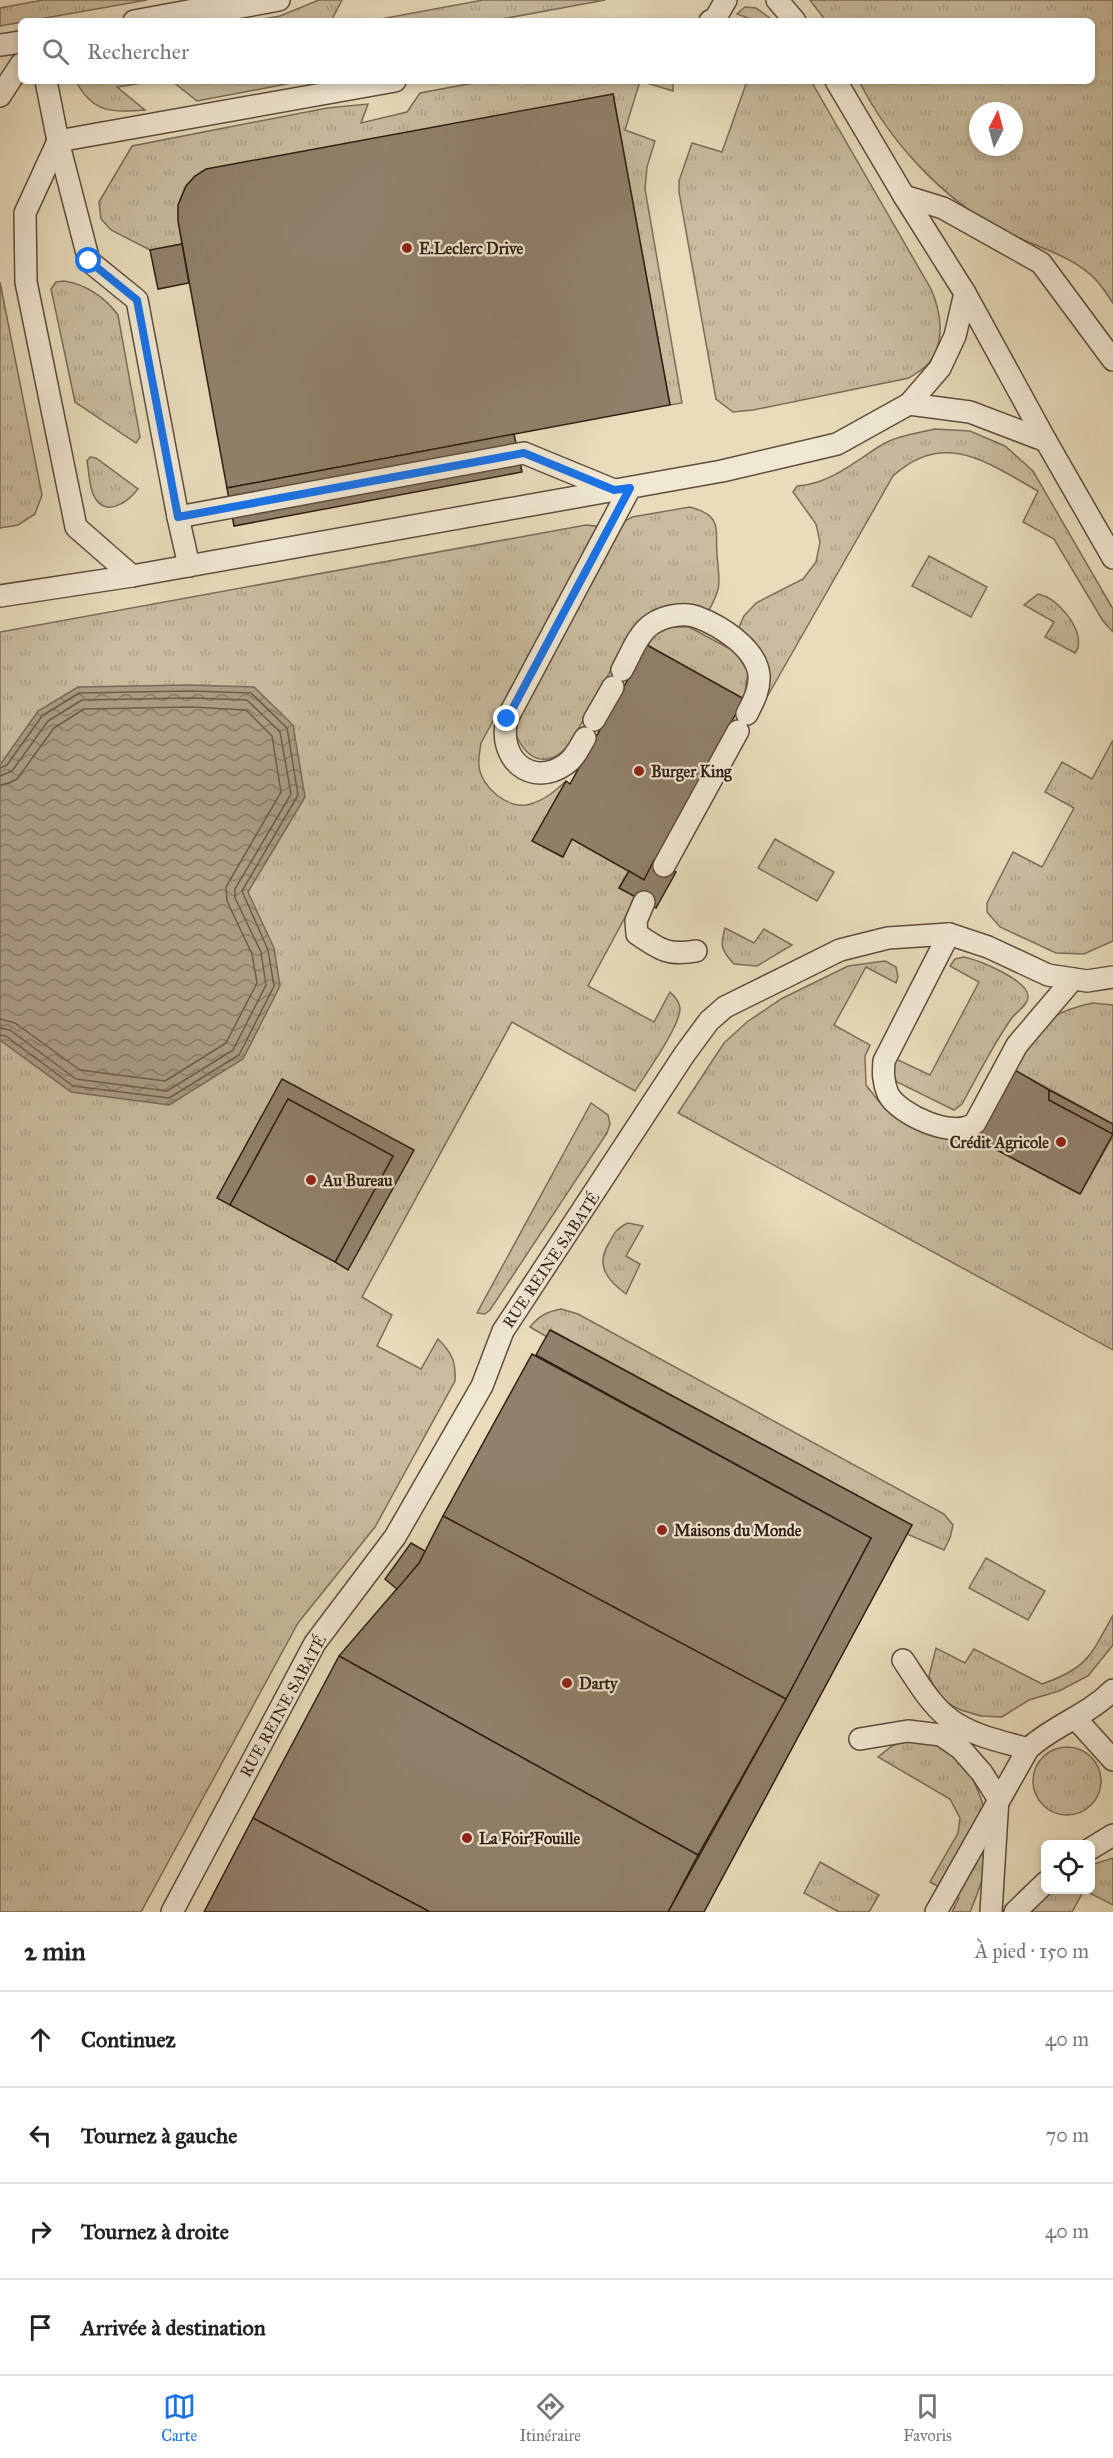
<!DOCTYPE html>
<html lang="fr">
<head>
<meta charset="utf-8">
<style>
  :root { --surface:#fff; --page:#f2f2f2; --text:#222; --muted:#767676; --line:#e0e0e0; --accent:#1a73e8 }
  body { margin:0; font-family:"IM FELL Great Primer",serif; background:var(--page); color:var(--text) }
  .controls { position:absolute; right:18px; bottom:18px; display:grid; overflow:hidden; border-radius:9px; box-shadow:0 3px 9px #0003 }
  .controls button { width:54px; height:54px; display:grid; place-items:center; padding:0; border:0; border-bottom:2px solid var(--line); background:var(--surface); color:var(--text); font:30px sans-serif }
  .compass { position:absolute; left:969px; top:102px; width:54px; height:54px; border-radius:50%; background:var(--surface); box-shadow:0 3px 9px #0003; rotate:6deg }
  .stop { position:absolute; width:18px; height:18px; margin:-14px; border:4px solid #1a73e8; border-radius:50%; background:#fff }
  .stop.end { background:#1a73e8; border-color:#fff; box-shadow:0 2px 6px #0008 }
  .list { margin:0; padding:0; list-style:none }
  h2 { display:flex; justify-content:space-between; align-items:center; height:78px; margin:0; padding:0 24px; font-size:26px }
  h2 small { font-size:20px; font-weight:400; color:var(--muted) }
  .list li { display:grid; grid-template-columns:39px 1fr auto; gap:18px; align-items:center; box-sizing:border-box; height:96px; padding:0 24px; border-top:2px solid var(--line) }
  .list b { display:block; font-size:22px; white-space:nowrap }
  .list em { font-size:20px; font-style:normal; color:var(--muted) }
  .icon { flex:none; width:33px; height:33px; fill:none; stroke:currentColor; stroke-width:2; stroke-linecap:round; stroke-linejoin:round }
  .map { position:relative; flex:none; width:1113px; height:1912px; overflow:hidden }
  .search { position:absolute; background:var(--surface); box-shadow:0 3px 9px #0003; left:18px; right:18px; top:18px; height:66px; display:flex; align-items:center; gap:15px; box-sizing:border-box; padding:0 21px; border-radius:9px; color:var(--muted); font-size:22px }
  .sheet { height:462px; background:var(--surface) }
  nav { display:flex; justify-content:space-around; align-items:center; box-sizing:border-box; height:84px; border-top:2px solid var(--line); background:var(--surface); font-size:16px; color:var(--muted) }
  nav a { display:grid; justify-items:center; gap:3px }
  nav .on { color:var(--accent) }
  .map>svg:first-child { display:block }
  .grass { fill:url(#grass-tufts); stroke:#7e6c5a; stroke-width:1.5; fill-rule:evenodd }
  .water { fill:url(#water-waves); stroke:#7a6957; stroke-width:1.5 }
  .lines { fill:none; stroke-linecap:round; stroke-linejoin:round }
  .shore { stroke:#6e5c4c; stroke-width:1.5 }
  .building { fill:#91806b; stroke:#321d15; stroke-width:1.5 }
  .service-casing { stroke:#604d3e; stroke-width:24 }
  .service { stroke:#f0e8d3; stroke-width:21 }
  .route { stroke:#1a73e8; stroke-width:8 }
  .poi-dot { fill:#8f2418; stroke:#f0e8d3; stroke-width:2 }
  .labels { text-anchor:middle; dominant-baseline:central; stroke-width:4.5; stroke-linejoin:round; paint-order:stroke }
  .poi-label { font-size:16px; font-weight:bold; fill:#321d15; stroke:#f0e8d3; text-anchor:start }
  .street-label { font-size:16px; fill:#321d15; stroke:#f0e8d3 }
</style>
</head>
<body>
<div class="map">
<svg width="1113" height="1912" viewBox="0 0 1113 1912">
  <defs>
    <pattern id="grass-tufts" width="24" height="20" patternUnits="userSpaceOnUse" patternTransform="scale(1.5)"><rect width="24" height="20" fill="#c9bc9f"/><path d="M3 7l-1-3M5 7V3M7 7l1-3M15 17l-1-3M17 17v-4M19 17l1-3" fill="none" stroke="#ada188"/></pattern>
    <pattern id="water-waves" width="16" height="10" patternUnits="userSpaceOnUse" patternTransform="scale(1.5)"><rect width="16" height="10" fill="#aa9b83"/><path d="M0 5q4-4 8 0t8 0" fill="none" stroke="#8b7e6a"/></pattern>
  </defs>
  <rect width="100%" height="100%" fill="#e8dcbb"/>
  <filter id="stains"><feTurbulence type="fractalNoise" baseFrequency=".00333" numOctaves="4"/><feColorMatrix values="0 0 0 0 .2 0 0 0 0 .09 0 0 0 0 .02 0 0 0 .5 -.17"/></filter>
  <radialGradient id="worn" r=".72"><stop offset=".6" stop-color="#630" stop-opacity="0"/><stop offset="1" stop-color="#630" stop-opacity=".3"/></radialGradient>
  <!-- grass -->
  <g class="grass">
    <polygon points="43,0 147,0 0,26 0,8"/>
    <polygon points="319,0 342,0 331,21 252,21 280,16"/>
    <polygon points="483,0 605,0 491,21 370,21"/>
    <path d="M 810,0 L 1113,0 L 1113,303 C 1108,296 1103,288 1097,281 C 1072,254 1031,246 1000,229 C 940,197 889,140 859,81 L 1092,81 L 1092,21 L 826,21 ZM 978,111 L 1014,111 L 1014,147 L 978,147 Z"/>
    <polygon points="745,7 756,8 774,21 756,21 737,14"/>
    <path d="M 76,81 L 155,81 L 117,87 L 145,110 C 113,113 92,113 76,81 Z"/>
    <polygon points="172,81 302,81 197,101"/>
    <path d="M 484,81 L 673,81 L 673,91 L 640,81 L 625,130 L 655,141 L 647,167 L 645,189 L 682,403 L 670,405 L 613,94 L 195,176 C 174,198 177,216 182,244 L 150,250 L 111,230 L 101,219 L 99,202 L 132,146 L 327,108 L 368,104 L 361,123 L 407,112 L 420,93 Z"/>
    <path d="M 747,81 L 811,81 L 931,289 C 941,312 946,341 929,363 C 924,369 915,374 909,378 L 753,410 L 733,412 L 716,399 L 679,192 L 679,181 L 692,143 L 722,152 Z"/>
    <path d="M 64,281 C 85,284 105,297 118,315 L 140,437 L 136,443 L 75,402 L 51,289 L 56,282 Z"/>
    <polygon points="0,282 42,495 35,514 18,525 0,528"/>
    <path d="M 935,429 L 970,431 L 1005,446 L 1033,471 L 1113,609 L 1113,632 L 1103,621 L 1054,539 L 1023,522 L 1038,491 C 988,463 944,429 893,476 L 767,697 C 768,664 765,648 738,629 L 744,616 L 756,603 L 803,579 L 816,562 L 820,542 L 816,524 L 793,492 L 797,486 C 832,484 857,459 885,443 C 900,435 919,433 935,429 Z"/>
    <path d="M 90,457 L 96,458 L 138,489 C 127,503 104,519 93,494 C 89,484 89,471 87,461 Z"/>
    <path d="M 690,507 C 723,516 715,528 717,554 C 719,583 723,585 708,612 C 677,607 663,602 637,623 L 571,742 C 551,768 529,764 516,735 L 517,721 L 625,521 L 632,517 Z"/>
    <path d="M 586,525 L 596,526 L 596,532 L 481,743 C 480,750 478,759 479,766 C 481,787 509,811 530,804 C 545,800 555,791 566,781 L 533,841 L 562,857 L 572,839 L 629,871 L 619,888 L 636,897 L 588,986 L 654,1022 L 670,992 C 675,997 679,1001 680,1008 C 681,1025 645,1075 635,1091 L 512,1022 L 362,1297 L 392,1315 L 377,1346 L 421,1369 L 438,1339 C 452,1353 456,1361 455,1381 L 375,1527 L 298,1623 L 141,1912 L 0,1912 L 0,632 Z"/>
    <polygon points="929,556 987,587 971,617 912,586"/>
    <path d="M 1038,594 C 1058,598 1082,627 1078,648 L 1075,653 L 1045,637 L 1054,622 L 1024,605 Z"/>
    <polygon points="668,627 689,627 736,652 748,672 744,699 647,645 654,635"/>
    <polygon points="1113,740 1113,941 1084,954 1056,953 1000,927 987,912 987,903 1013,852 1042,867 1074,808 1045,792 1062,762 1092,779"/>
    <polygon points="775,839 834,872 817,901 758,868"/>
    <path d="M 725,928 L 754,943 L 764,929 L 792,945 L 757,966 L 734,964 C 721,950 720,946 725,928 Z"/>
    <path d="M 964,957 C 978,960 1029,980 1028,997 C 1028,1005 1016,1012 1011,1019 C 993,1045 978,1075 962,1104 L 954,1110 L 897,1082 L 891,1075 L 894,1058 L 930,1075 L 979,982 L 950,966 L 955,959 Z"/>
    <polygon points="885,961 896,967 898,977 896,983 866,967 834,1025 870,1045 865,1056 866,1085 881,1104 945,1137 981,1129 976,1139 1080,1194 1113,1136 1113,1350 678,1113 724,1043 747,1022 781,999 848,966"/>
    <path d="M 1093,1003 L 1113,1005 L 1113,1124 L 1013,1069 C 1036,1029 1046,1012 1093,1003 Z"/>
    <polygon points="591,1103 608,1115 610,1124 607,1133 490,1310 485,1314 477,1313"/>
    <path d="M 628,1223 L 643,1226 L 626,1256 L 640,1264 L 626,1294 C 607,1280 595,1265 609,1243 C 614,1233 617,1228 628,1223 Z"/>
    <path d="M 561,1309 L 578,1314 L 944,1514 L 953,1525 L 950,1538 L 944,1550 L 907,1534 L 912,1525 L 551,1330 L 547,1337 L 530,1327 C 539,1316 546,1312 561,1309 Z"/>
    <polygon points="986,1558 1045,1591 1028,1620 969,1588"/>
    <path d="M 1113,1615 L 1113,1645 L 1088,1676 L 1059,1691 L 1029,1700 L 1002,1717 L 981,1716 L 961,1710 L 943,1701 L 935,1690 L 929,1676 L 936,1648 L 965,1663 L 974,1649 L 1042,1684 C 1088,1668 1091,1655 1113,1615 Z"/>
    <path d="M 906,1740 C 915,1741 928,1740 938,1743 C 970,1754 991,1814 989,1846 C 987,1869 979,1891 970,1912 L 952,1912 L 959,1898 L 930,1882 L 958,1833 L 960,1818 L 950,1799 L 878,1757 L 892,1746 Z"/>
    <circle cx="1067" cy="1781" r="34"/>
    <polygon points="1113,1858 1113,1905 1084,1890 1072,1912 1026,1912 1047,1890 1090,1890 1091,1865"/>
    <polygon points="820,1862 879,1895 869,1912 839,1912 804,1893"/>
  </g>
  <!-- water -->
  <polygon class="water" points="191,685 254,687 293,725 305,797 248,892 274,948 280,986 243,1059 169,1105 71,1092 0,1040 0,765 38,711 78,687"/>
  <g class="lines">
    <!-- shore -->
    <g class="shore">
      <polyline points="0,768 7,765 42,716 79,693 191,691 251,693 287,728 298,795 242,891 268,950 274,986 239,1055 169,1098 73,1086 6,1036 0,1035"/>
      <polyline points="0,776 12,771 48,721 82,700 191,698 247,700 280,732 291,794 235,889 235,898 261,952 266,985 233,1050 167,1091 76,1079 10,1030 0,1028"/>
      <polyline points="0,785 9,783 17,779 54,728 84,709 191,707 246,710 272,736 281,792 226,887 227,901 252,954 257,983 226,1043 165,1081 80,1070 15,1023 0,1019"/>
    </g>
  </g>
  <!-- building -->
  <g class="building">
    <polygon points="613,94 670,405 227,488 178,221 178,205 186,186 195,176 206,169"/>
    <polygon points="182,244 189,283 158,289 150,250"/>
    <polygon points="514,434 522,472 234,526 227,488"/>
    <polygon points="647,645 744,699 644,880 572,839 563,857 532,841 566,781 570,784"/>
    <polygon points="654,860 676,872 656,908 619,888 629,871 644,880"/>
    <polygon points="1013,1069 1049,1090 1049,1100 1113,1134 1080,1194 976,1139"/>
    <polygon points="282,1079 414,1150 348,1270 335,1262 393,1156 288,1099 230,1205 217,1198"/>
    <polygon points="1049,1090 1113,1124 1113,1134 1049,1100"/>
    <polygon points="288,1099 393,1156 335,1262 230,1205"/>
    <polygon points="550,1330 912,1525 704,1912 668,1912 786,1699 871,1538 536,1355"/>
    <polygon points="532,1354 871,1538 786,1699 443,1516"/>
    <polygon points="443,1516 786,1699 698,1855 339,1656 419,1563"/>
    <polygon points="411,1543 425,1551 419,1563 397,1589 385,1579"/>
    <polygon points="339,1656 698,1855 668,1912 430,1912 253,1818"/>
    <polygon points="253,1818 430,1912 204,1912"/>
  </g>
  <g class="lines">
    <!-- service casing -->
    <g class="service-casing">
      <g id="service">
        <polyline points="777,0 795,21"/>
        <polyline points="134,21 194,10 230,9 279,0"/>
        <polyline points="710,21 715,19 726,0"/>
        <polyline points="0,45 21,42"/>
        <polyline points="46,81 58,141 89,261 137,300 178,517 524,453 614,490"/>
        <polyline points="836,81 904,196 965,293 1046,441 1113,558"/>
        <polyline points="0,96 21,64"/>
        <polyline points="58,141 25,213 26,282 76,527 132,576"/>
        <polyline points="58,141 395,81"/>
        <polyline points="904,196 943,208 1041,263 1113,360"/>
        <polyline points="909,404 970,412 1046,441"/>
        <polyline points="178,517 189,566"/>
        <polyline points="0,596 132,576 722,471 837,444 909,404 940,368 955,336 965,293"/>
        <path d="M 622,670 C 630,656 638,633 652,624 C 664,616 684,612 697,617 C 721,626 756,648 759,675 C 760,690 753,702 747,714"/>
        <polyline points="594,720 613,687"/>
        <path d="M 585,738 C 580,746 575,758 566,764 C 531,789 497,758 507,719 L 630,488"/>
        <polyline points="664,866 738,731"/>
        <path d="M 644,902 L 636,921 L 637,934 C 660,950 669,956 696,951"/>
        <path d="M 949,934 L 884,1061 C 883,1073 883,1082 888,1094 C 899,1115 955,1140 975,1123 L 1017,1045 L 1073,979"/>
        <path d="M 903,1660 C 918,1682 933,1710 957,1724 C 978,1737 1004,1742 1028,1749"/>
        <polyline points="1076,1719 1113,1760"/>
        <polyline points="860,1739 908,1731 941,1735 961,1749 982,1773 998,1798 991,1912"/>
        <polyline points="1090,1849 1113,1835"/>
        <polyline points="172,1912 315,1643 395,1537 482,1386 503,1331 684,1055 709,1021 725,1007 840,950 888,938 949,934 988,947 1048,975 1087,981 1113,977"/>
        <path d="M 936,1912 L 1028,1749 C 1054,1725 1087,1716 1113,1690"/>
        <polyline points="1015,1912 1046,1882"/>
      </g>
    </g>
    <!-- service -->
    <use href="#service" class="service"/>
  </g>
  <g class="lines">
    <!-- route -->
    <polyline class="route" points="89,261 137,300 178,517 524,453 614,490 630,488 507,719"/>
  </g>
  <!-- markers -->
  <g class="poi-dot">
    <circle cx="407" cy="248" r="6"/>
    <circle cx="639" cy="771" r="6"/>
    <circle cx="1061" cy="1142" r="6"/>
    <circle cx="311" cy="1180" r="6"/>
    <circle cx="662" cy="1530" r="6"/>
    <circle cx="567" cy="1683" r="6"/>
    <circle cx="467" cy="1838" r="6"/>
  </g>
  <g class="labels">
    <!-- poi labels -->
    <g class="poi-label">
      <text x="419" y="248">E.Leclerc Drive</text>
      <text x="651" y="771">Burger King</text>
      <text x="1049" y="1142" text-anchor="end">Crédit Agricole</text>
      <text x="323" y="1180">Au Bureau</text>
      <text x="674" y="1530">Maisons du Monde</text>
      <text x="579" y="1683">Darty</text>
      <text x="479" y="1838">La Foir'Fouille</text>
    </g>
    <!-- street labels -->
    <g class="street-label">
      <text transform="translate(551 1260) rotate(-56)">RUE REINE SABATÉ</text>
      <text transform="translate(283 1706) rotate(-61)">RUE REINE SABATÉ</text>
    </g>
  </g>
  <rect width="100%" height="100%" filter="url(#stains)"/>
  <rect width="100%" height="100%" fill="url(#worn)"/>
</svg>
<div class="controls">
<button><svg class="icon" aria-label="locate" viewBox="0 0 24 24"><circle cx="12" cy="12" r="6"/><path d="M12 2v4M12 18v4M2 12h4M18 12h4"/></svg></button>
</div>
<svg class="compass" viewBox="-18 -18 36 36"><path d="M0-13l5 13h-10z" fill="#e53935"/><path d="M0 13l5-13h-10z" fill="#767676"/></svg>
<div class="stop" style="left:89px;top:261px"></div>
<div class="stop end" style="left:507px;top:719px"></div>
<div class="search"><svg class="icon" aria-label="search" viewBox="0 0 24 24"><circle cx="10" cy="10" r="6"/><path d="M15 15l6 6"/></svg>Rechercher</div>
</div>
<section class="sheet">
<h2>2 min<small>À pied · 150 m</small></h2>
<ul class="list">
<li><svg class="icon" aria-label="ahead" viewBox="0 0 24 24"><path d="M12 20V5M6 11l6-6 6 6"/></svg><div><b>Continuez</b></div><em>40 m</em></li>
<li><svg class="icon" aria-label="left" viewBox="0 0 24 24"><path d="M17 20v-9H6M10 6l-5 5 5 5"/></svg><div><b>Tournez à gauche</b></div><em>70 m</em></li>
<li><svg class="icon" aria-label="right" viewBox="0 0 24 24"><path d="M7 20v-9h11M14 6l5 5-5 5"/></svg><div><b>Tournez à droite</b></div><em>40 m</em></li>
<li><svg class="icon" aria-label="arrive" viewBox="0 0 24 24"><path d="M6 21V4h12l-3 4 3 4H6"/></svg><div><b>Arrivée à destination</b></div></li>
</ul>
</section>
<nav>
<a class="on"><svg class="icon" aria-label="map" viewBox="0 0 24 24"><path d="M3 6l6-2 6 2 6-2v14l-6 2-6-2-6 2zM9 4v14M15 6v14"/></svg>Carte</a>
<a><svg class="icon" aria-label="directions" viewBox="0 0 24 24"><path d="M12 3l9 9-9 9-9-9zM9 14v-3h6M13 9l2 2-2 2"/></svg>Itinéraire</a>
<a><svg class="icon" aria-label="saved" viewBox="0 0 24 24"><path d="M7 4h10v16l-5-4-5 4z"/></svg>Favoris</a>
</nav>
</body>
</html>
